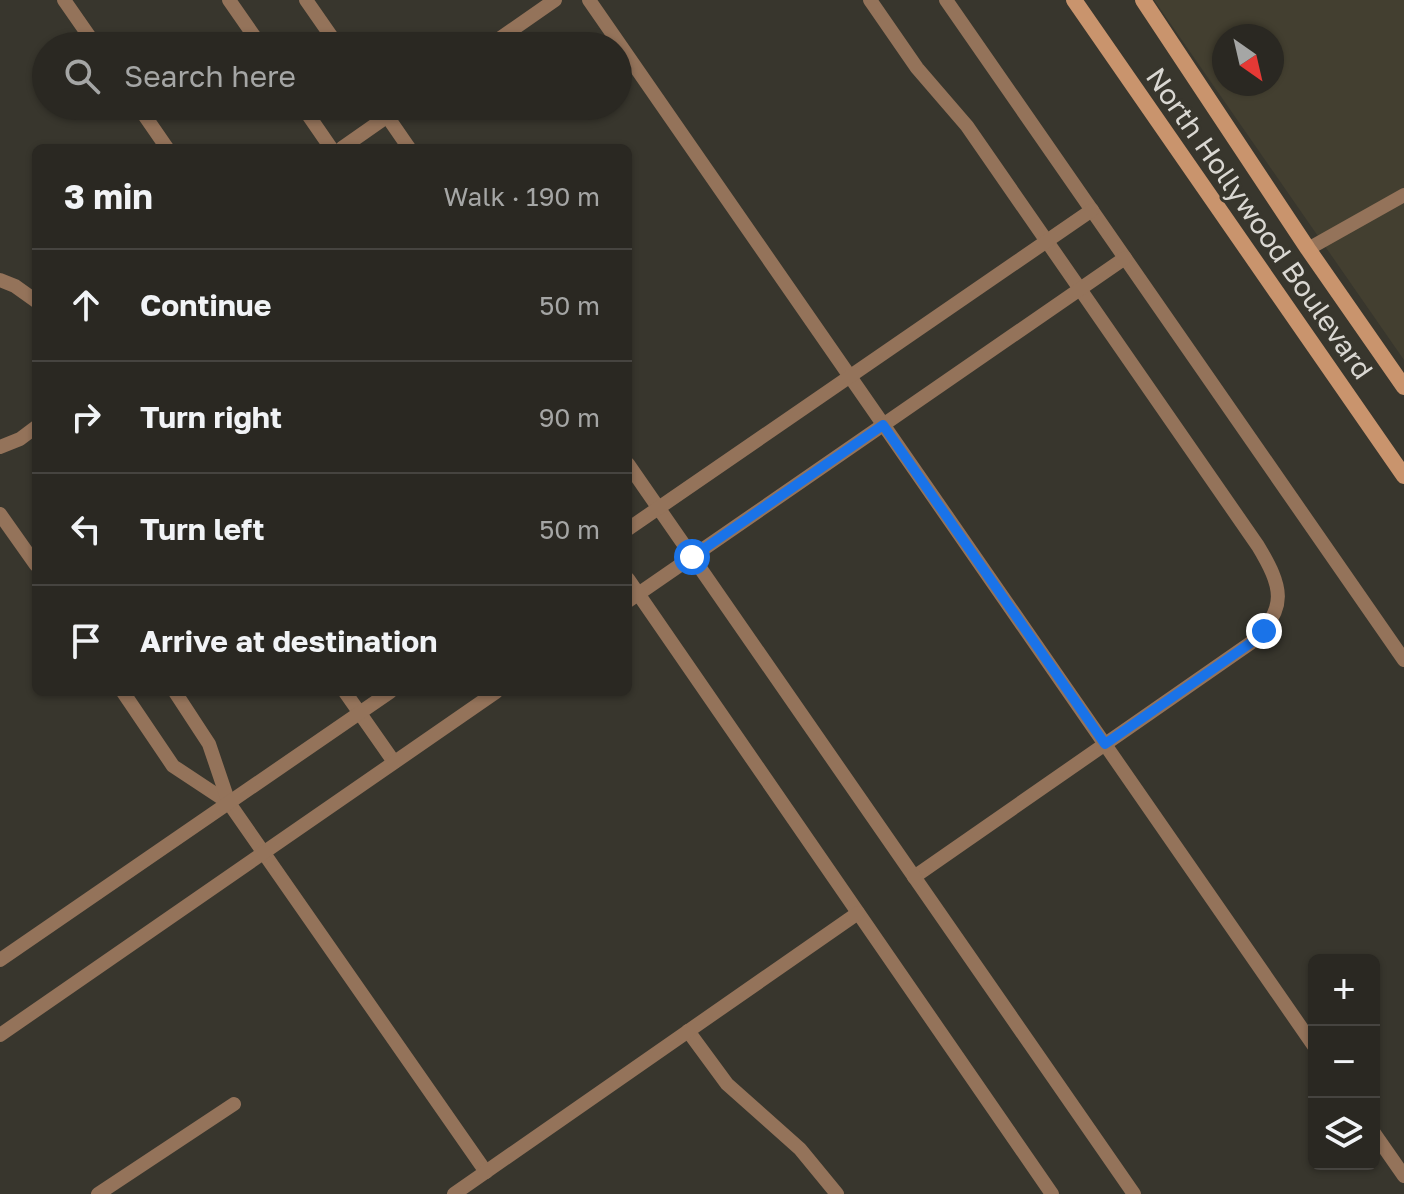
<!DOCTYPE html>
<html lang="en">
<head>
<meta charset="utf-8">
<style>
  :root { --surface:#2a2822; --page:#36342f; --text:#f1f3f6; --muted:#a5a6a5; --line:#464440 }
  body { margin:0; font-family:"Golos Text",sans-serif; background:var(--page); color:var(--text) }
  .controls { position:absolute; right:24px; bottom:24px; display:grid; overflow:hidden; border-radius:12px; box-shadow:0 2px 6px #0004 }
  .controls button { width:72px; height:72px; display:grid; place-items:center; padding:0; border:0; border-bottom:2px solid var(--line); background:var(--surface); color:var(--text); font:40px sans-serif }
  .compass { position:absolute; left:1212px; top:24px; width:72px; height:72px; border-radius:50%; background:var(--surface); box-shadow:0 2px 6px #0004; rotate:146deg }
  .stop { position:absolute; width:24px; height:24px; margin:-18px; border:6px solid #1a73e8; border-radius:50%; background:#fff }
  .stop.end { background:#1a73e8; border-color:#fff; box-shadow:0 2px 8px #0008 }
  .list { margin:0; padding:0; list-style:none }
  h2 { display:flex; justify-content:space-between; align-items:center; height:104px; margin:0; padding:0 32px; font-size:34px }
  h2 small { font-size:26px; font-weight:400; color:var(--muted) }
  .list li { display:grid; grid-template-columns:52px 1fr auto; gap:24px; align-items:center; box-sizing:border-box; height:112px; padding:0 32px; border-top:2px solid var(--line) }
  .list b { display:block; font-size:30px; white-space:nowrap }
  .list em { font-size:26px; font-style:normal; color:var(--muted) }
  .icon { flex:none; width:44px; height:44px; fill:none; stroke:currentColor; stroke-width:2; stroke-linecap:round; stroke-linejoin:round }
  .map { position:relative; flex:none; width:1404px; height:1194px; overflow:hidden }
  .search { position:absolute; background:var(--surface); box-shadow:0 2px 6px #0004; left:32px; top:32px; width:600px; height:88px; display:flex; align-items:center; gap:20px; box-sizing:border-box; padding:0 28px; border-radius:44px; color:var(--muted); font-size:30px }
  .panel { position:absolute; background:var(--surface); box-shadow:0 2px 6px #0004; left:32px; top:144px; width:600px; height:552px; border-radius:12px }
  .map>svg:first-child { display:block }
  .built { fill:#433f30; fill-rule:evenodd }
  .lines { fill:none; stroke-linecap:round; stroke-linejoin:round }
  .lane { stroke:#94735a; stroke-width:14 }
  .secondary { stroke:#c9946d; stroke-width:16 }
  .route { stroke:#1a73e8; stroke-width:10 }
  .labels { text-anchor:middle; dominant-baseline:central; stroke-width:6; stroke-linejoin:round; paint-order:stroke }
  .street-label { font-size:28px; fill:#dad8d3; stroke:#38362d }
</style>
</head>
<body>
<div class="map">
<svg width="1404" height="1194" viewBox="0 0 1404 1194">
  <rect width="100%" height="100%" fill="#38362d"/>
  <!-- built -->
  <path class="built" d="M 1154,0 L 1404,0 L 1404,360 ZM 1224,36 L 1272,36 L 1272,84 L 1224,84 Z"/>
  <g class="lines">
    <!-- lane -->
    <g class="lane">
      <polyline points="64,0 96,46"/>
      <polyline points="229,0 261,46"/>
      <polyline points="306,0 338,46"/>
      <polyline points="589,0 1314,1046"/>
      <path d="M 870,0 L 917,68 L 967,126 L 1258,546 C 1282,586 1289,608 1252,642 L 914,877"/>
      <polyline points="946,0 1404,660"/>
      <polyline points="489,46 555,0"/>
      <polyline points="138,106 167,148"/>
      <polyline points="302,106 331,148"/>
      <polyline points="380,106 409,148"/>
      <polyline points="342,148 402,106"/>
      <polyline points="1308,249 1404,195"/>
      <polyline points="0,280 15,286 36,301"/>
      <polyline points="0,447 20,439 36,427"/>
      <polyline points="628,464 1134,1194"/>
      <polyline points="0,514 36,565"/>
      <polyline points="628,529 1092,210"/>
      <polyline points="628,579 1052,1194"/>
      <polyline points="628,601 1125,258"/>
      <polyline points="123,692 173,766 229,803"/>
      <polyline points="175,692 209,744 229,803 486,1172"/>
      <polyline points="345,692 394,762"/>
      <polyline points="0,960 390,692"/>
      <polyline points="688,1031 727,1084 800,1149 837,1194"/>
      <polyline points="0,1035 496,692"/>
      <polyline points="1374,1133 1404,1176"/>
      <polyline points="98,1194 234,1104"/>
      <polyline points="454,1194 858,913"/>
    </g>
    <!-- secondary -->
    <g class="secondary">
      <polyline points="1074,0 1404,476"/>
      <polyline points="1143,0 1308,249 1404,387"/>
    </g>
  </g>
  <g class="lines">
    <!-- route -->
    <polyline class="route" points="692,557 883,425 1105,744 1252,642 1264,631"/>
  </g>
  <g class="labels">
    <!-- street labels -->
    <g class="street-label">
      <text transform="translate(1260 223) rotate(55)">North Hollywood Boulevard</text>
    </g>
  </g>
</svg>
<div class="controls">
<button>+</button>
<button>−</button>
<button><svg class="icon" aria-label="layers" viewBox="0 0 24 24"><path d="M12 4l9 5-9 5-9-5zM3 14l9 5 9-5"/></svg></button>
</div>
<svg class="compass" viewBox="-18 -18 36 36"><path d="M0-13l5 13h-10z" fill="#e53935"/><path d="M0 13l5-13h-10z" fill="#a5a6a5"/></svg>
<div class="stop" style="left:692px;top:557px"></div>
<div class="stop end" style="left:1264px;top:631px"></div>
<div class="search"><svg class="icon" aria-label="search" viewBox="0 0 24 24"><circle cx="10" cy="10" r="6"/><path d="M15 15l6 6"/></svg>Search here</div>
<section class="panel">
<h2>3 min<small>Walk · 190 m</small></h2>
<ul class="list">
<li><svg class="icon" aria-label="ahead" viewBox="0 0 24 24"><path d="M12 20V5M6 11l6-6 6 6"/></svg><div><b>Continue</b></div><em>50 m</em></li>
<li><svg class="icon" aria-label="right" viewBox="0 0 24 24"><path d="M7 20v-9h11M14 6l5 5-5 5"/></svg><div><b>Turn right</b></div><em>90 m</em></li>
<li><svg class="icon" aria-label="left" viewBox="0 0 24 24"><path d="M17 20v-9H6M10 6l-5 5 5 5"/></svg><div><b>Turn left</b></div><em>50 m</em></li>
<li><svg class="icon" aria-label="arrive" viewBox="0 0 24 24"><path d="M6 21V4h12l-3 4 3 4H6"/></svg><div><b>Arrive at destination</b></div></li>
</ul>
</section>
</div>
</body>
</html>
